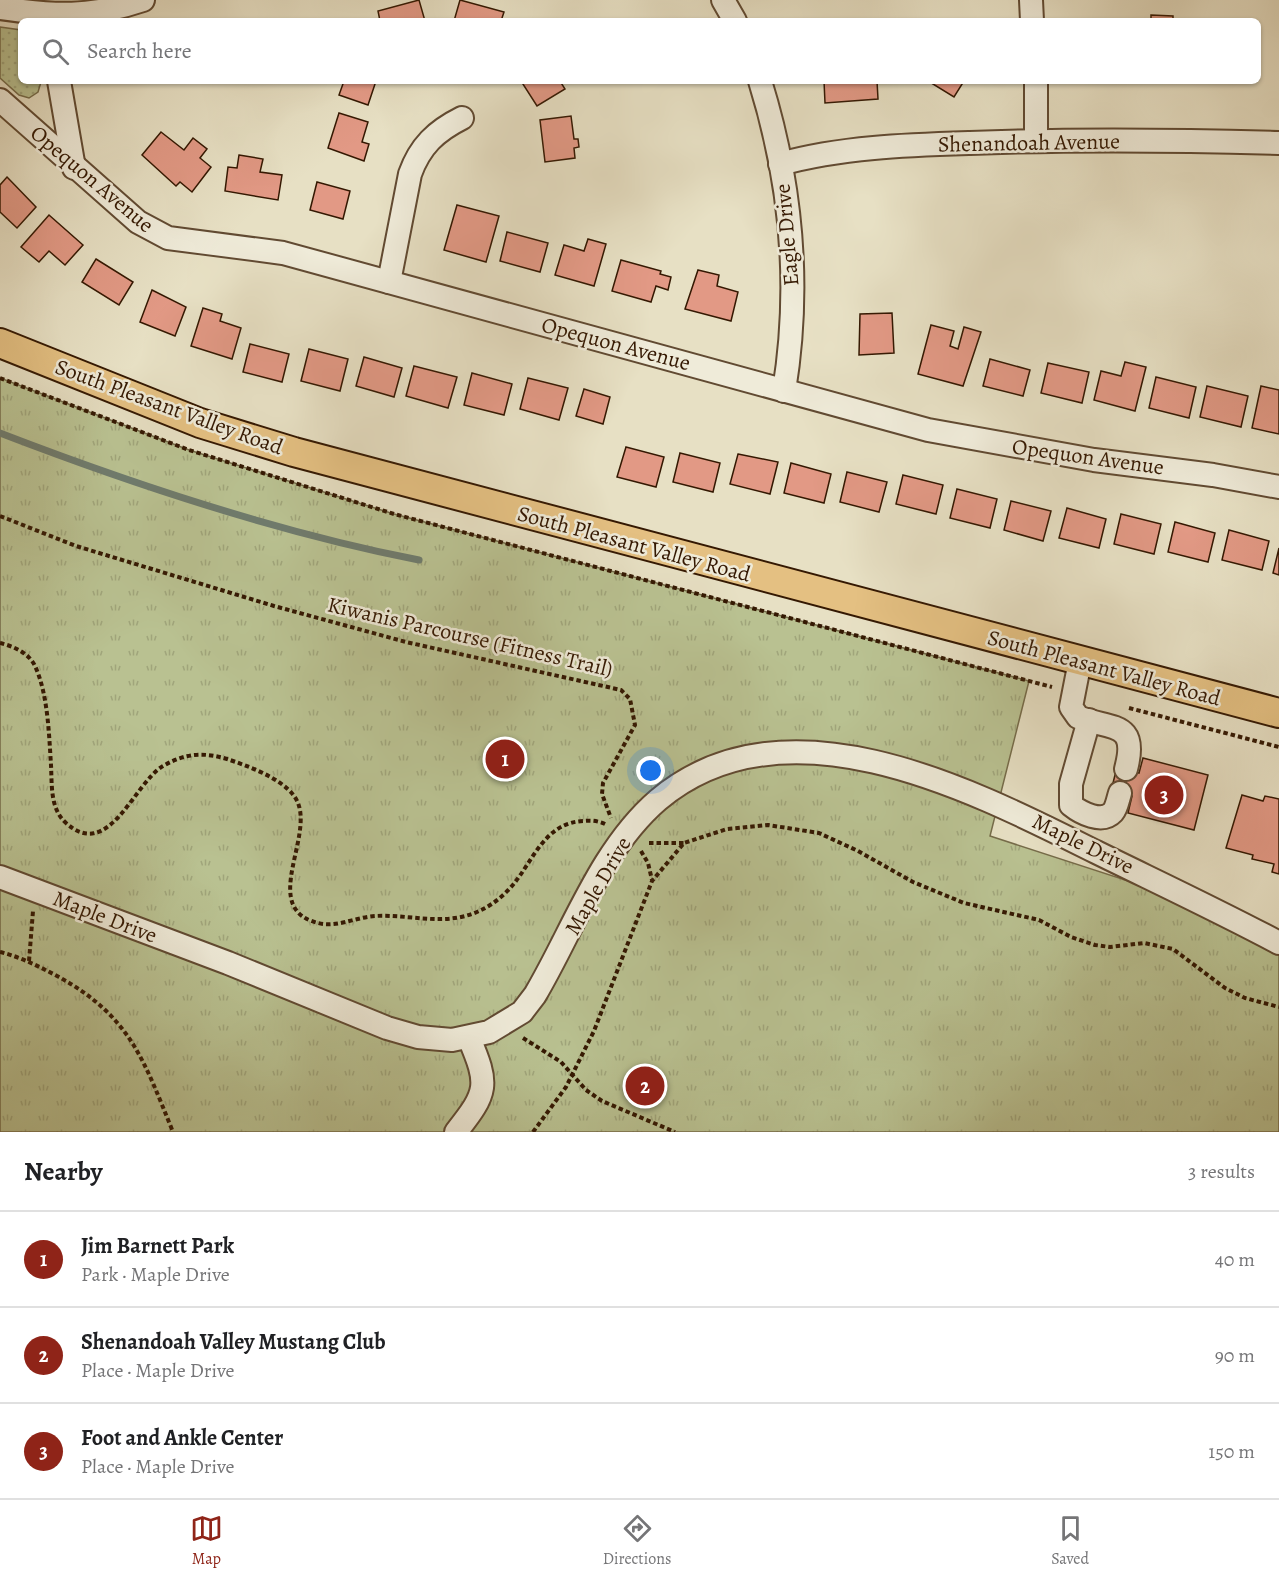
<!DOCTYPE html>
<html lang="en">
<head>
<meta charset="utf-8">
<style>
  :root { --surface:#fff; --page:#f6f6f6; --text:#202124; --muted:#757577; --line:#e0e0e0; --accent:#8f2418 }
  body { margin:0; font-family:Alegreya,serif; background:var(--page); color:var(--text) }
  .you { position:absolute; left:651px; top:771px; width:21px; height:21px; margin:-15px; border:4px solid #fff; border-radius:50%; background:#1a73e8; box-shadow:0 0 0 9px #1a73e833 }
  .badge { display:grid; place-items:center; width:39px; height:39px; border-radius:50%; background:var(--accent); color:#fff; font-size:20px; font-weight:700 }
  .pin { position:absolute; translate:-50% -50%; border:3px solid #fff; box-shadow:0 2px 6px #0006 }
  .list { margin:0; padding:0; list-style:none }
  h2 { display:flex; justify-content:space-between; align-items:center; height:78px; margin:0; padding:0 24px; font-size:26px }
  h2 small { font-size:20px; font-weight:400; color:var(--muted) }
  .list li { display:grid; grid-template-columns:39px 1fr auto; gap:18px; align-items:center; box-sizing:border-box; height:96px; padding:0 24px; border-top:2px solid var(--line) }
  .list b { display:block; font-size:22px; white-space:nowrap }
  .list p { margin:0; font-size:20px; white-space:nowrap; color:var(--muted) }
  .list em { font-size:20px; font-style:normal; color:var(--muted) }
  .icon { flex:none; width:33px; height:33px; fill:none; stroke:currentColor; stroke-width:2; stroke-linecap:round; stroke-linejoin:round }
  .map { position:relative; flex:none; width:1279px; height:1132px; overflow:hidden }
  .search { position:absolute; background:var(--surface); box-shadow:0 2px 4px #0004; left:18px; right:18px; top:18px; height:66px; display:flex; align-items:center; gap:15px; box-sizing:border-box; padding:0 21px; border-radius:9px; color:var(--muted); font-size:22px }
  .sheet { height:366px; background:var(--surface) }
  nav { display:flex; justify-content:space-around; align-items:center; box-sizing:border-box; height:84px; border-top:2px solid var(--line); background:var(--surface); font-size:16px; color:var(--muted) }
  nav a { display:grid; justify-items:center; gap:3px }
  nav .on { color:var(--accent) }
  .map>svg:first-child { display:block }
  .grass { fill:url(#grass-dots); stroke:#766c4a; stroke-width:1.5 }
  .park { fill:url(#park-tufts); stroke:#766c4a; stroke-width:1.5 }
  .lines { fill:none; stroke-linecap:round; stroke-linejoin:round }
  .stream { stroke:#6f7b6d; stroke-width:7 }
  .building { fill:#e29985; stroke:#341802; stroke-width:1.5 }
  .minor-casing { stroke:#614a32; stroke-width:26 }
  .major-casing { stroke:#341802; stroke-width:32 }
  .path { stroke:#341802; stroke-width:4; stroke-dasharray:4.5 3; stroke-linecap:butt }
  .minor { stroke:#efebd9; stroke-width:22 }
  .major { stroke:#e4c082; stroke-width:28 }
  .labels { text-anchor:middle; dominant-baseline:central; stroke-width:5; stroke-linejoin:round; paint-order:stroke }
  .street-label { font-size:22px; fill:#341802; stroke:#efebd9 }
</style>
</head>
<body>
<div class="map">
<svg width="1279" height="1132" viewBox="0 0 1279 1132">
  <defs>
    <pattern id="grass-dots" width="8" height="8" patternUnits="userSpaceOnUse" patternTransform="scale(1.5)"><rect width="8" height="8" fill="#b9c191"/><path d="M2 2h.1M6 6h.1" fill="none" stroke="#a0a57b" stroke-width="1.8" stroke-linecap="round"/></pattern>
    <pattern id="park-tufts" width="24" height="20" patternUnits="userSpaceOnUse" patternTransform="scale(1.5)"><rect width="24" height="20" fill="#b9c191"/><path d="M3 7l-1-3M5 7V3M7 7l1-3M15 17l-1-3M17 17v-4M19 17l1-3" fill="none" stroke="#a0a57b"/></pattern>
  </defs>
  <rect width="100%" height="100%" fill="#e7e0c4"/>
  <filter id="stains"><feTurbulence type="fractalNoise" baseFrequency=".00333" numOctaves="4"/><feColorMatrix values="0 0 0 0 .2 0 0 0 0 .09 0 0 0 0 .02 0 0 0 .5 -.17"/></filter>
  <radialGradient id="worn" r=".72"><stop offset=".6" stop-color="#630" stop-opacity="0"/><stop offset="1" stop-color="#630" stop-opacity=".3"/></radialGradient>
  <!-- grass -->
  <polygon class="grass" points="0,27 21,30 21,81 41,82 38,92 29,98 19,95 0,78"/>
  <!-- park -->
  <polygon class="park" points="0,378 189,450 394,514 1029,681 990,836 1279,930 1279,1132 0,1132"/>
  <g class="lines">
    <!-- stream -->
    <path class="stream" d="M 0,433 C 135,485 276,532 419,560"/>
  </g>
  <!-- building -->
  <g class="building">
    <polygon points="419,0 425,21 380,21 378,11"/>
    <polygon points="460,0 504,12 501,21 454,21"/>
    <polygon points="1151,15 1173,16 1173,21 1151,21"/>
    <polygon points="344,81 376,81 368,105 339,95"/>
    <polygon points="521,81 560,81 565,89 537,106"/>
    <polygon points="824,81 877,81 878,99 825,103"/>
    <polygon points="928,81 964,81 954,97"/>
    <polygon points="339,113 368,122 362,142 369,144 364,161 328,148"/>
    <polygon points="571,116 574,139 578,139 579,147 574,148 575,158 545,162 540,120"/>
    <polygon points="161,132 184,150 193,138 207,149 200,158 211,167 192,192 180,182 176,186 142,155"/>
    <polygon points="239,155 263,159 260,172 282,175 278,200 225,191 228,167 237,168"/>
    <polygon points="7,177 36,207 17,228 0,212 0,185"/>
    <polygon points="317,182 350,191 343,219 310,210"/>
    <polygon points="457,205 499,216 486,262 444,250"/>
    <polygon points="49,215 83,245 65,265 49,251 39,262 21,247"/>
    <polygon points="507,232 548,243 540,272 500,261"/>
    <polygon points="588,239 606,244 594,286 555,275 564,245 584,251"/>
    <polygon points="96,259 133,282 119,305 82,282"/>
    <polygon points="621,260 661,271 660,274 671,277 668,290 656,286 651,302 612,291"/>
    <polygon points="698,270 719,275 717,286 738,292 731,321 685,309"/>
    <polygon points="152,290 186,307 175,336 140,322"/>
    <polygon points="203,308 222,314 220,321 241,328 232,359 191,346"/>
    <polygon points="892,313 894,353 859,355 860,314"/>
    <polygon points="931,325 954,331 950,346 958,349 964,327 981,332 963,386 918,374"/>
    <polygon points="250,344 289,354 282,382 243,372"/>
    <polygon points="309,349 348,359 340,391 301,381"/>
    <polygon points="364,357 402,368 394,397 356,386"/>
    <polygon points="990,359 1030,370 1023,396 983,386"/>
    <polygon points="1125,362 1146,367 1135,411 1094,400 1101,371 1121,376"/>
    <polygon points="1048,363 1089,372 1082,403 1041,393"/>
    <polygon points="414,366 457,377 448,408 406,396"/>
    <polygon points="472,373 512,384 504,415 464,405"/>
    <polygon points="1156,377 1196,387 1189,418 1149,408"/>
    <polygon points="528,378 568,388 559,420 520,409"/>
    <polygon points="1207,386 1248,396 1241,427 1200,417"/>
    <polygon points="1261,386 1279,390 1279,434 1252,428"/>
    <polygon points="584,389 610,397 603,424 576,416"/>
    <polygon points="626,447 664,457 656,487 617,477"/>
    <polygon points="680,453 720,463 713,492 673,482"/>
    <polygon points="738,454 778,462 770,494 730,484"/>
    <polygon points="791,463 831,474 824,503 784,493"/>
    <polygon points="847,472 887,482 879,512 840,502"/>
    <polygon points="903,475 943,485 936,514 896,504"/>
    <polygon points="957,489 997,499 990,528 950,518"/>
    <polygon points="1011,501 1051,511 1043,541 1004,530"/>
    <polygon points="1067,508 1106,519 1099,548 1059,538"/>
    <polygon points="1121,514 1161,524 1154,554 1114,544"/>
    <polygon points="1175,522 1215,533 1208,562 1168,552"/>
    <polygon points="1229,530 1269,541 1262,570 1222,560"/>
    <polygon points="1279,548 1279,575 1273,573"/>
    <polygon points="1143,758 1208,775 1194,830 1128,813 1132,796 1111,791 1117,767 1139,773"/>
    <polygon points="1242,795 1263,801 1265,796 1279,799 1279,874 1272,872 1274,864 1252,859 1253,855 1226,848"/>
    <polygon points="635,1075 659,1082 656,1096 631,1090"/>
  </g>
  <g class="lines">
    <!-- minor casing -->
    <g class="minor-casing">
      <g id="minor">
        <polyline points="723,0 735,21"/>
        <polyline points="1031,0 1032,21"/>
        <path d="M 0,8 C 54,16 90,18 143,0"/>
        <polyline points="59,81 74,168"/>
        <path d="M 760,81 C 791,181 801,287 784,391"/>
        <polyline points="0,100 138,222 168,238 283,253 928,430 1094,460 1213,475 1279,487"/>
        <polyline points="1036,140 1036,81"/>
        <path d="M 780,164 C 841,147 907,145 970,143 C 1073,139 1176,140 1279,143"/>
        <path d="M 389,282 L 410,174 C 420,146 436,131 462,118"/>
        <path d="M 1080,661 L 1071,707 L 1078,717 C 1110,730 1139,720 1126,769"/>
        <path d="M 1089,720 L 1071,784 L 1071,805 C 1081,813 1102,824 1113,812 C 1117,807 1118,799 1120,793"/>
        <path d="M 0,877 L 228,963 L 387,1028 L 418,1037 L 452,1040 L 489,1032 L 522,1012 L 535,995 C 573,931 600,850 658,800 C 785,693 972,790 1096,852 C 1157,882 1219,911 1279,943"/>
        <path d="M 456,1132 C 488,1092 489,1085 469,1038"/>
      </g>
    </g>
    <!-- major casing -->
    <g class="major-casing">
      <polyline id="major" points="0,343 200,423 294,452 1279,713"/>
    </g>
    <!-- path -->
    <g class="path">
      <polyline points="0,378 189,450 394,514 1052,687"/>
      <polyline points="0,516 76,546 274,606 406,642 621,690 630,699 635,725 603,783 602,794 611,818"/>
      <path d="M 0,643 C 13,646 29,653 35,666 C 48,694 49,735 51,765 C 52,785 50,809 66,823 C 109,862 134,783 163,766 C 185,753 204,752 227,759 C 248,766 281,778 294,796 C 321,831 253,912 323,924 C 340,926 358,917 375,916 C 411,914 445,927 479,911 C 493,905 507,893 516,881 C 535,856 547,822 584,821 C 591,820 600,821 607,825"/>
      <polyline points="1129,708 1279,747"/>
      <polyline points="649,843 684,843"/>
      <polyline points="641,851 648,863 652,880"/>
      <path d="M 0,952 C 21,957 40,967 59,977 C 131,1017 144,1061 173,1132"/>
      <polyline points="29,961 33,911"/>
      <polyline points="523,1038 561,1062 586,1090 602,1101 675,1132"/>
      <polyline points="533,1132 566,1087 594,1031 652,881 684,843 727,829 768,825 819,833 858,851 913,882 964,903 1039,920 1071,937 1095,945 1110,947 1144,943 1173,949 1225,988 1245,998 1279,1007"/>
    </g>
    <!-- minor -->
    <use href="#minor" class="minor"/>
    <!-- major -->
    <use href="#major" class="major"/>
  </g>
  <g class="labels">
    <!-- street labels -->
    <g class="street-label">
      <text transform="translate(1029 143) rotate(-1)">Shenandoah Avenue</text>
      <text transform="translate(92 179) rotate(40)">Opequon Avenue</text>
      <text transform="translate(787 235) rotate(-95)">Eagle Drive</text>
      <text transform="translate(616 344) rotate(15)">Opequon Avenue</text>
      <text transform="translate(169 407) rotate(20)">South Pleasant Valley Road</text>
      <text transform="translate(1088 457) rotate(8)">Opequon Avenue</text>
      <text transform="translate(634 544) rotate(15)">South Pleasant Valley Road</text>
      <text transform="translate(470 637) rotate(13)">Kiwanis Parcourse (Fitness Trail)</text>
      <text transform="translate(1104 668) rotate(15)">South Pleasant Valley Road</text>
      <text transform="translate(1083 844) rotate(26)">Maple Drive</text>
      <text transform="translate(598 886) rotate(-60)">Maple Drive</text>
      <text transform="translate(105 917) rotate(21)">Maple Drive</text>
    </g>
  </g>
  <rect width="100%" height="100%" filter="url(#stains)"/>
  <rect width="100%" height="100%" fill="url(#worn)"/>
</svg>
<div class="you"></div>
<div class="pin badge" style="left:505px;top:759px">1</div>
<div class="pin badge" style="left:645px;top:1086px">2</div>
<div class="pin badge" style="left:1164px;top:795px">3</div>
<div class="search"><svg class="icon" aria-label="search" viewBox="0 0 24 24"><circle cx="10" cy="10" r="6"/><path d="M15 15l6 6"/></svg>Search here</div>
</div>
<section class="sheet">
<h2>Nearby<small>3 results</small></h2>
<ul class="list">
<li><span class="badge">1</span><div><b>Jim Barnett Park</b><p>Park · Maple Drive</p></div><em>40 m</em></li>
<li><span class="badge">2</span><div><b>Shenandoah Valley Mustang Club</b><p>Place · Maple Drive</p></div><em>90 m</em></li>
<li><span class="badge">3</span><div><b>Foot and Ankle Center</b><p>Place · Maple Drive</p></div><em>150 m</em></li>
</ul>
</section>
<nav>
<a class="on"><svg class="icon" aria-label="map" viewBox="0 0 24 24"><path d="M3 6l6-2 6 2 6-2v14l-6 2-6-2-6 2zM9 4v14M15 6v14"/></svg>Map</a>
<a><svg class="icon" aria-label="directions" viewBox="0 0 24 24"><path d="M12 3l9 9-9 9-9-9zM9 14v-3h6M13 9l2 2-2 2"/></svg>Directions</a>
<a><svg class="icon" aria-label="saved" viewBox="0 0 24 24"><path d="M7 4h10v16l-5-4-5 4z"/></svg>Saved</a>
</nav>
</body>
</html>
